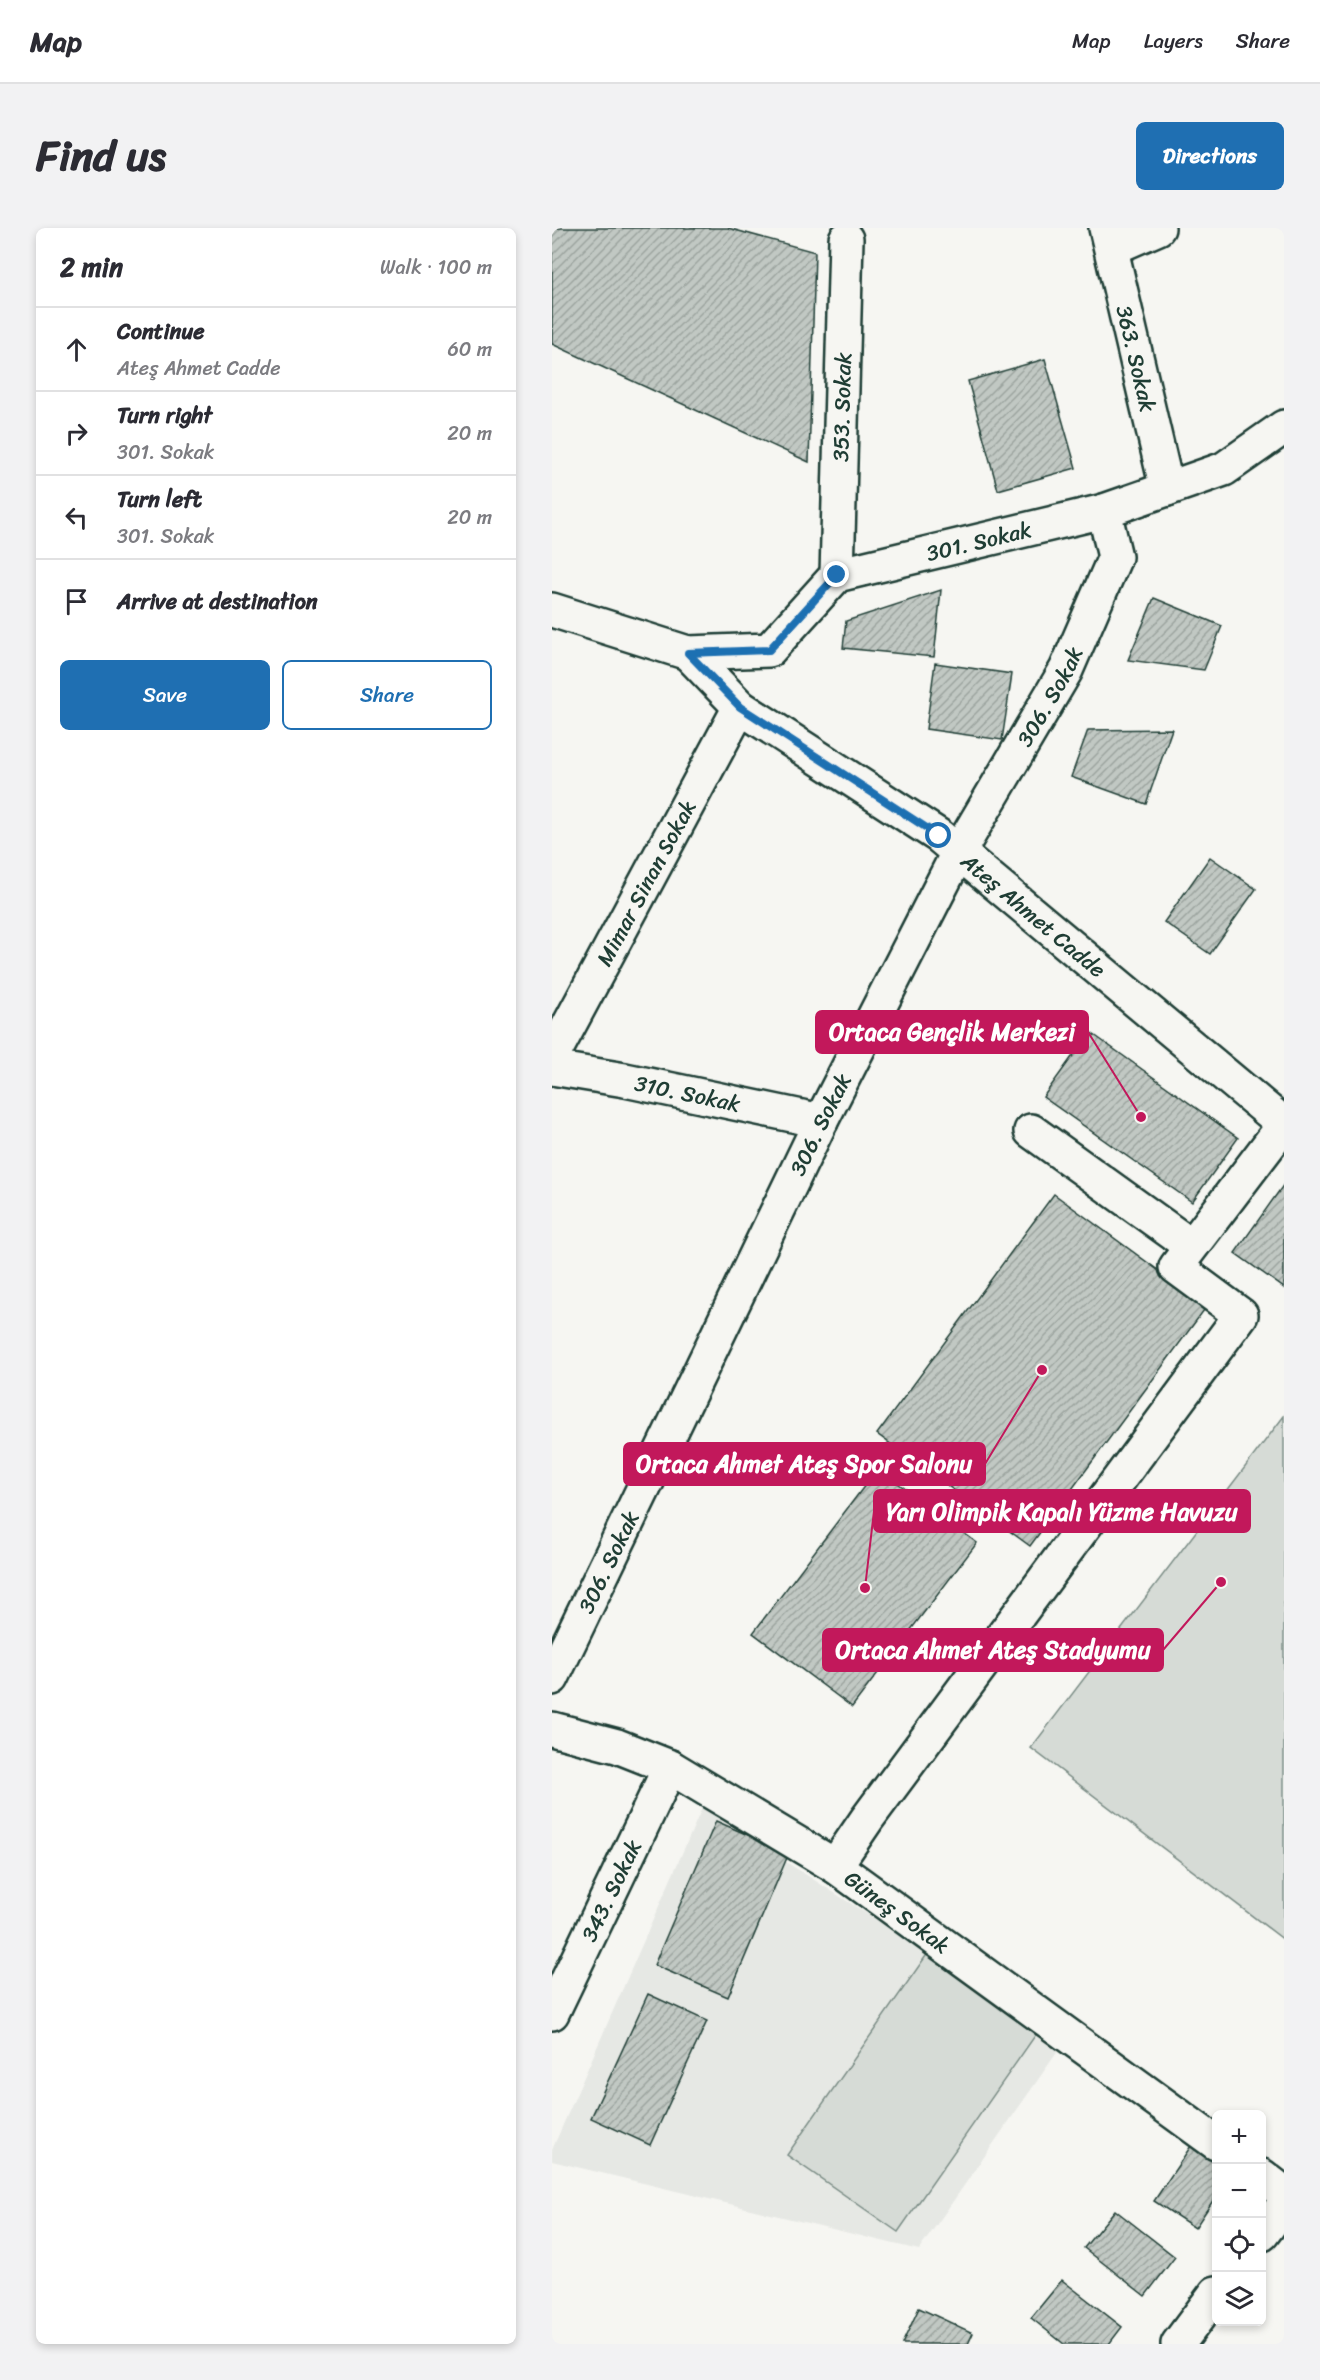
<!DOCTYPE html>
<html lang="en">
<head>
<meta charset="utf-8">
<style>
  :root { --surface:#fff; --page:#f2f2f3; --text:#2b2b33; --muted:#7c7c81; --line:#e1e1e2; --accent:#1f6fb2 }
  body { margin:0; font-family:Sriracha,sans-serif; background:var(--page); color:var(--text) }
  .controls { position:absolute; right:18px; bottom:18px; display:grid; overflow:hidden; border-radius:9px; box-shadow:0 3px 9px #0003 }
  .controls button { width:54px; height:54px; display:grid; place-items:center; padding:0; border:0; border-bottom:2px solid var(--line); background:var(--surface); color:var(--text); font:30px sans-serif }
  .stop { position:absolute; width:18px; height:18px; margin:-14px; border:4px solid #1f6fb2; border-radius:50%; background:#fff }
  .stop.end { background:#1f6fb2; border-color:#fff; box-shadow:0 2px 6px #0008 }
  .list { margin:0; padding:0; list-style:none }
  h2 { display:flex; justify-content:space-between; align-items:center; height:78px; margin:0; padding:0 24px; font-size:26px }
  h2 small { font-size:20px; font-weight:400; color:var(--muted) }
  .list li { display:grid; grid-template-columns:39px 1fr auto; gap:18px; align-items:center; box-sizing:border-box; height:84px; padding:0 24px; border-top:2px solid var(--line) }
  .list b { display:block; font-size:22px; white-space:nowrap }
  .list p { margin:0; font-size:20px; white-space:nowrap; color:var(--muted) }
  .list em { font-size:20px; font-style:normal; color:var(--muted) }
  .actions { display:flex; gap:12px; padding:18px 24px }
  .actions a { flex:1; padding:14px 0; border:2px solid var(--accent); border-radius:9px; text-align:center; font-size:21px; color:var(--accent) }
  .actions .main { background:var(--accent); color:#fff }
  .icon { flex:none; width:33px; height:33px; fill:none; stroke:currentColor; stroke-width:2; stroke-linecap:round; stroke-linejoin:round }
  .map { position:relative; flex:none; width:732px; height:2116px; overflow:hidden; border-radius:9px }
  header { display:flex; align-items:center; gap:36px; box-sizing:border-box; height:84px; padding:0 30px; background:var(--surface); border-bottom:2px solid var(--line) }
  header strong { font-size:28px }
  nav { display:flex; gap:33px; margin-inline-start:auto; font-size:21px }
  .intro { display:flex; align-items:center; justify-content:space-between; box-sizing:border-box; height:144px; padding:0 36px }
  h1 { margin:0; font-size:42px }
  .button { padding:15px 27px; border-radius:9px; background:var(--accent); color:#fff; font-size:21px; font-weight:700 }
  main { display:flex; gap:36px; padding:0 36px }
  aside { flex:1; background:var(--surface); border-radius:9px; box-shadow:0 3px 9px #0003 }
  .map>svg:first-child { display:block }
  .built { fill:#e6e8e4 }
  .pitch { fill:#d6dbd6; stroke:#7a8c85; stroke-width:1.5 }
  .building { fill:url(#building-hatch); stroke:#1f3d34; stroke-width:1.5 }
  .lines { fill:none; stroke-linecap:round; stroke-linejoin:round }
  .minor-casing { stroke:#1f3d34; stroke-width:38 }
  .minor { stroke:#f6f6f2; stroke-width:33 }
  .route { stroke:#1f6fb2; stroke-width:8 }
  .labels { text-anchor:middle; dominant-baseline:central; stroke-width:6; stroke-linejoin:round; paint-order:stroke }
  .street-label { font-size:22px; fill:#1f3d34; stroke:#f6f6f2 }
  .leader { fill:none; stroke:#c2185b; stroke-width:2 }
  .callout-dot { fill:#c2185b; stroke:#f6f6f2; stroke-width:2 }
  .callout { fill:#c2185b; stroke:#c2185b; stroke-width:2 }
  .callout-label { font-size:24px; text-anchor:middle; font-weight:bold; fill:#fff }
</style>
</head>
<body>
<header>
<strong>Map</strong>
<nav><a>Map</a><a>Layers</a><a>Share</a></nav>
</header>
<div class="intro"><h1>Find us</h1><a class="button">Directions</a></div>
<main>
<aside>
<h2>2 min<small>Walk · 100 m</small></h2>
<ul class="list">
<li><svg class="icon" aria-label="ahead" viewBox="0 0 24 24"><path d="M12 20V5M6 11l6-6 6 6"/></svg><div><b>Continue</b><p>Ateş Ahmet Cadde</p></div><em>60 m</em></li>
<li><svg class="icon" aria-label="right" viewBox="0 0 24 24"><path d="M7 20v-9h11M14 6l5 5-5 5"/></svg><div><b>Turn right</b><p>301. Sokak</p></div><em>20 m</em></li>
<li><svg class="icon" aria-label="left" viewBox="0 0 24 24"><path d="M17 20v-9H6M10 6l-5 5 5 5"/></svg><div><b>Turn left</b><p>301. Sokak</p></div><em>20 m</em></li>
<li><svg class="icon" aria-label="arrive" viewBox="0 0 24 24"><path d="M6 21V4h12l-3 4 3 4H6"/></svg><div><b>Arrive at destination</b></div></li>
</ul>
<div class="actions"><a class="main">Save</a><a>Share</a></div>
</aside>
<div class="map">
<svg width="732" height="2116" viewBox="0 0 732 2116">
  <defs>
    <pattern id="building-hatch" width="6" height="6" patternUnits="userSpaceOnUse" patternTransform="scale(1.5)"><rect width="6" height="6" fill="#c1c8c3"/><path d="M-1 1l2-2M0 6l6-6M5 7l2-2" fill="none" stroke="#9ca49f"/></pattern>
  </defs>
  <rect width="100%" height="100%" fill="#f6f6f2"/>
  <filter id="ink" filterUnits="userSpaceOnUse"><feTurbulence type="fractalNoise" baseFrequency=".0167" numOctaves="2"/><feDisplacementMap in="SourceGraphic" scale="12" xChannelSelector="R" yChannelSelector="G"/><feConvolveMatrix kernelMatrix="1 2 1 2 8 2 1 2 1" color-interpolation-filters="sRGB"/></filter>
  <g filter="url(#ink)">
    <!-- built -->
    <polygon class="built" points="150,1580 513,1813 367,2022 0,1933 0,1922"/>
    <!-- pitch -->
    <g class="pitch">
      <polygon points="732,1188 732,1712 479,1520"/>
      <polygon points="376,1725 487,1802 346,2004 235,1927"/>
    </g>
    <!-- building -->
    <g class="building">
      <polygon points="0,0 176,0 263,24 257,234 0,116"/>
      <polygon points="493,131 524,240 446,262 416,153"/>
      <polygon points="389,362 382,429 291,420 294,393"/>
      <polygon points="602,370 670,398 652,442 576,432"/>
      <polygon points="383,435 460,446 450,512 374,501"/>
      <polygon points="620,501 594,576 519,549 536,502"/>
      <polygon points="658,629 704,661 658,726 612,694"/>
      <polygon points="538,804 686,910 640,974 491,869"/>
      <polygon points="732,956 732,1060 683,1025"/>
      <polygon points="502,966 655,1078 478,1318 325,1206"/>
      <polygon points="326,1240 425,1315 300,1479 201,1405"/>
      <polygon points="164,1593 237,1625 176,1769 102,1737"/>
      <polygon points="96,1766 155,1793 98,1917 39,1890"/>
      <polygon points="645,1909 664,1921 664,1968 643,2000 602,1973"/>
      <polygon points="563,1982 623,2029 593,2068 532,2020"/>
      <polygon points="510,2052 570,2099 557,2116 512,2116 479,2090"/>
      <polygon points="367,2080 421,2105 416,2116 350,2116"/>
    </g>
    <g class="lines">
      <!-- minor casing -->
      <g class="minor-casing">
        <g id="minor">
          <path id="s1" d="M 554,0 L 615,261"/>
          <polyline points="560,20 606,0"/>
          <path id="s2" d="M 285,347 L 294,11"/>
          <path id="s3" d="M 0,382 L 136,425 L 188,479 L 387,608 L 732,896"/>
          <path id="s4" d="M 136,425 L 217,422 L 285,347 L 552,283 L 672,241 L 732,199"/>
          <path id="s5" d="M 0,829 L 188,479"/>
          <path id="s6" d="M 0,840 L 73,852 L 269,893"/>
          <polyline points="479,903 639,1018"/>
          <path id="s7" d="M 0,1450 L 269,893 L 406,625 L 514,442 L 563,329 L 552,283"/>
          <path id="s8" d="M 0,1501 L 65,1518 L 118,1539 L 283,1638 L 664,1915"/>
          <polyline points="283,1638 315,1591 689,1087 624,1039 732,897"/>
          <path id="s9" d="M 0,1785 L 118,1539"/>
          <polyline points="710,1948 732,1965"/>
          <polyline points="710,2006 732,1977"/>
          <polyline points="626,2116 664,2065"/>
        </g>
      </g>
      <!-- minor -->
      <use href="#minor" class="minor"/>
    </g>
  </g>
  <g class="lines" filter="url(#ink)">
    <!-- route -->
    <polyline class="route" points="285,347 217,422 136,425 188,479 387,608"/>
  </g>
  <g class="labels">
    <!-- street labels -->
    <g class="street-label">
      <text stroke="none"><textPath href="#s1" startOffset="134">363. Sokak</textPath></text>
      <text stroke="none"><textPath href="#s2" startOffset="168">353. Sokak</textPath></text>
      <text stroke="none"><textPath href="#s4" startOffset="328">301. Sokak</textPath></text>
      <text stroke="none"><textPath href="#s7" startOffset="1101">306. Sokak</textPath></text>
      <text stroke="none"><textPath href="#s5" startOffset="198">Mimar Sinan Sokak</textPath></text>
      <text stroke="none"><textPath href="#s3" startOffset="578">Ateş Ahmet Cadde</textPath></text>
      <text stroke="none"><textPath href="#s6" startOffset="138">310. Sokak</textPath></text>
      <text stroke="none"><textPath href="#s7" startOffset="615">306. Sokak</textPath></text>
      <text stroke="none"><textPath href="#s7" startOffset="129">306. Sokak</textPath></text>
      <text stroke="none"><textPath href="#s9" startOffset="136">343. Sokak</textPath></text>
      <text stroke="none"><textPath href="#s8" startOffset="394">Güneş Sokak</textPath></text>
    </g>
  </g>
  <!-- callouts -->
  <path class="leader" d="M589 889L536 804M490 1142L433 1236M313 1360L322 1283M669 1354L611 1422"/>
  <g class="callout-dot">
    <circle cx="589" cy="889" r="6"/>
    <circle cx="490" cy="1142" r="6"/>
    <circle cx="313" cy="1360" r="6"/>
    <circle cx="669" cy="1354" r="6"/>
  </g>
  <g class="callout">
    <rect x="264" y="783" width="272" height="42" rx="6"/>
    <rect x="72" y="1215" width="361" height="42" rx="6"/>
    <rect x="322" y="1262" width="376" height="42" rx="6"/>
    <rect x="271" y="1401" width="340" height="42" rx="6"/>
  </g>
  <g class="callout-label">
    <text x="400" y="812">Ortaca Gençlik Merkezi</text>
    <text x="252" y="1244">Ortaca Ahmet Ateş Spor Salonu</text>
    <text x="510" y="1292">Yarı Olimpik Kapalı Yüzme Havuzu</text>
    <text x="441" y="1430">Ortaca Ahmet Ateş Stadyumu</text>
  </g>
</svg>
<div class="controls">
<button>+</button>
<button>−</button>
<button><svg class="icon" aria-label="locate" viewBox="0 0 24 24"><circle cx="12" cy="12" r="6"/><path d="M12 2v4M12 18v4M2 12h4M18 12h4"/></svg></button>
<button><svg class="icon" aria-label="layers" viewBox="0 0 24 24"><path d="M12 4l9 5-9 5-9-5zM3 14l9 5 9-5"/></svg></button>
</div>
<div class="stop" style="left:387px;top:608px"></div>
<div class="stop end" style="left:285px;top:347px"></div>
</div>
</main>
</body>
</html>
